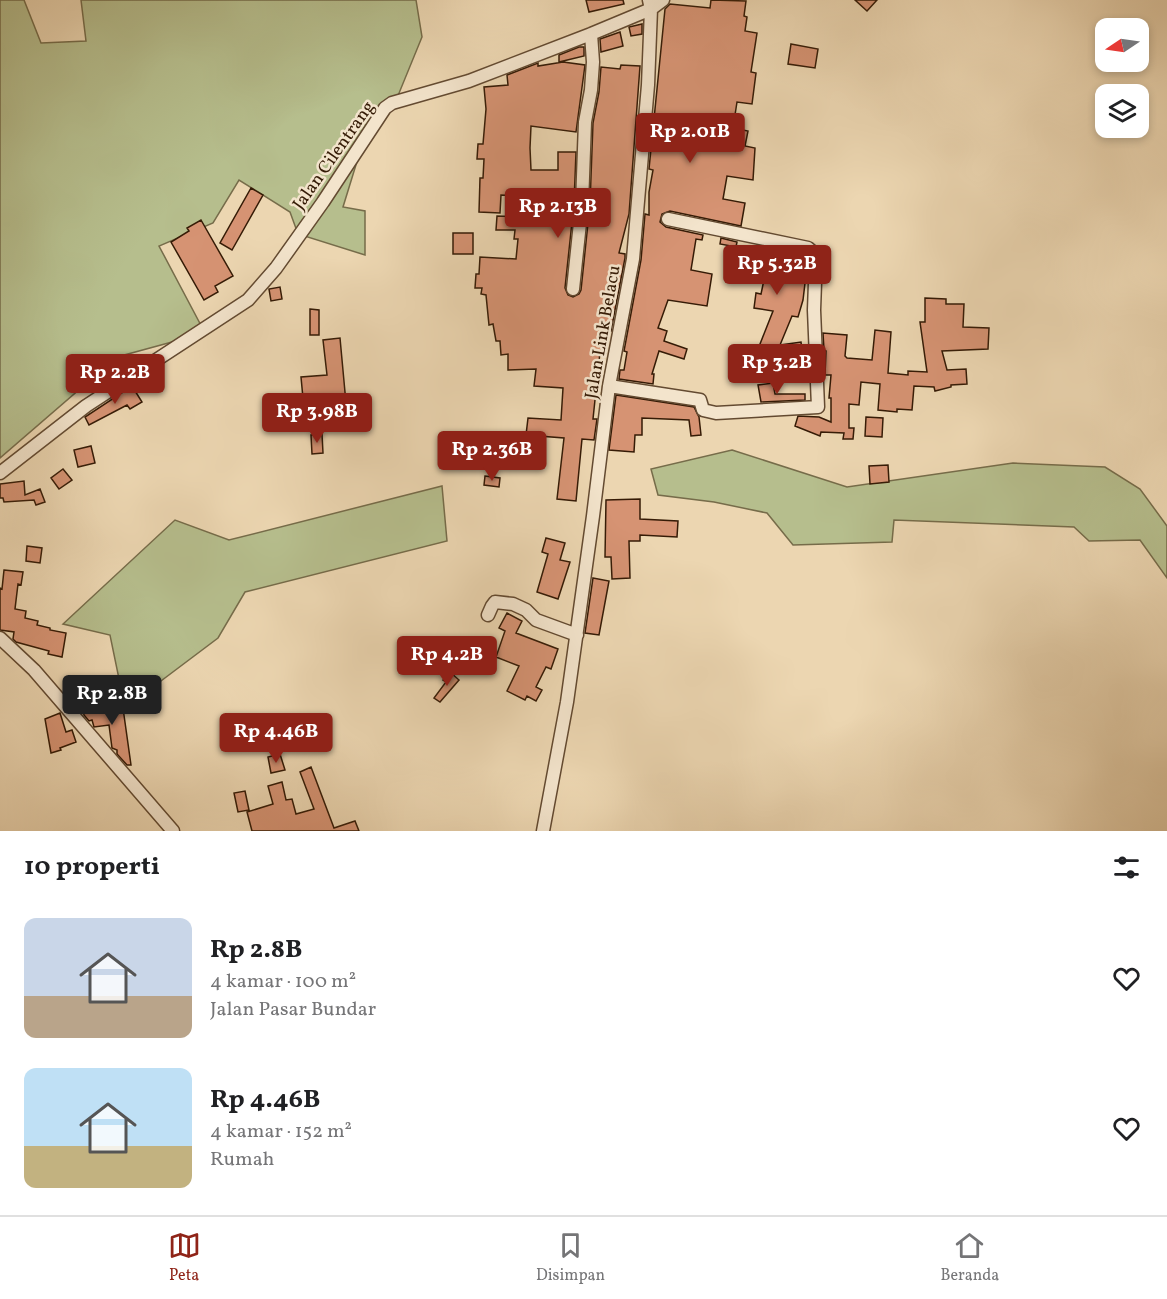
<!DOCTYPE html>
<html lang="id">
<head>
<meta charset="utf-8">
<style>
	:root { --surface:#fff; --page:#f6f6f6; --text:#202124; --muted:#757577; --line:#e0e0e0; --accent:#8f2418 }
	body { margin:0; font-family:Vollkorn,serif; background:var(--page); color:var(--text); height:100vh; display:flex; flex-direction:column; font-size:22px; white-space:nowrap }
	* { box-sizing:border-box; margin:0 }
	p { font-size:20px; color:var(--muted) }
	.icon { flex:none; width:33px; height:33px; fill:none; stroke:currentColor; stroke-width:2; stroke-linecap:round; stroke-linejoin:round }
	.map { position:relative; height:831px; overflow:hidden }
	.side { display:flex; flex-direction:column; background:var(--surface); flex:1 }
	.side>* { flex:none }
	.needle { width:39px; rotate:257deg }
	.buttons { position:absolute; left:1095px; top:18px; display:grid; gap:12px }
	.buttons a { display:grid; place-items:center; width:54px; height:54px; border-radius:12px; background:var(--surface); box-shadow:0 3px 9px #0003; font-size:30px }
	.price { position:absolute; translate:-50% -51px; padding:0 14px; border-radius:6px; background:var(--accent); color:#fff; font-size:20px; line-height:39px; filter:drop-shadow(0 2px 3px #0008) }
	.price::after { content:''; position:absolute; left:50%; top:36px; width:18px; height:14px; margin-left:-9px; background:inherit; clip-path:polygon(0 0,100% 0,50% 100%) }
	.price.active { background:#222; color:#fff }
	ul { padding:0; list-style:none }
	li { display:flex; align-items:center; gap:18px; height:150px; padding:0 24px }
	li span { display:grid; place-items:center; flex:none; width:168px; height:120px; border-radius:12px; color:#555 }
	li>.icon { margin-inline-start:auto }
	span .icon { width:72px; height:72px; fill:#fffc; stroke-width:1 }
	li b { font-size:26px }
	h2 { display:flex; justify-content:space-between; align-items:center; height:72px; padding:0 24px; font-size:26px }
	.tabs { display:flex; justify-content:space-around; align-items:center; height:84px; border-top:2px solid var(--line); background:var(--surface); font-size:16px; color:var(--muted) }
	.tabs a { display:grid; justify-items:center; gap:3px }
	.tabs .active { color:var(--accent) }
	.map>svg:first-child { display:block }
	.green { fill:#b6be8d; stroke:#766c4a; stroke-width:1.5 }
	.building { fill:#d69373; stroke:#351b06; stroke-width:1.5 }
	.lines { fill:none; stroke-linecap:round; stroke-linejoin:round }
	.street-casing { stroke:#634a31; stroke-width:15 }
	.street { stroke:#f3e4cc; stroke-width:12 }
	.labels { text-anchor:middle; stroke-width:5; stroke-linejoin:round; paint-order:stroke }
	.street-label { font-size:18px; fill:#351b06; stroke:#f3e4cc }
</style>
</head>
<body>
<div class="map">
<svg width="1167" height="831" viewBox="0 0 1167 831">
	<rect width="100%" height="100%" fill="#ecd6b1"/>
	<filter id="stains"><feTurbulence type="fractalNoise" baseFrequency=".00333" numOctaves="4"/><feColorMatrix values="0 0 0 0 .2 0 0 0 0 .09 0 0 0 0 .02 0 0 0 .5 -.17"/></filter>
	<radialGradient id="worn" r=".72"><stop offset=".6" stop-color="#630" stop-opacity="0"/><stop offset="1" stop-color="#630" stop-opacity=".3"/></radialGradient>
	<path class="green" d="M0 0H24L41 43 86 41 81 0H416L422 37 395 103 359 155 343 207 365 211V255L298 234 290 212 239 180 213 223 159 246 205 333 117 357 0 458Z
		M732 450 847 487 1013 463 1105 467 1140 489 1167 526V578L1140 540 1089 541 1074 527 894 520 892 542 793 545 767 513 714 502 658 495 651 469Z
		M442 486 447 541 245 592 218 638 125 708 110 635 63 624 175 520 229 540Z"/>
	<path class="building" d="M586 0H623L624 4 589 12Z
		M711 0 746 1 744 16 747 17 745 31 757 33 751 72 756 73 752 104 737 102 733 128 748 131 745 146 755 148 753 180 727 176 723 199 745 203 741 226 670 211 662 214 660 222 666 227 703 235 702 240 696 239 691 270 712 274 707 306 668 300 658 328 667 331 664 341 687 349 684 359 659 351 652 374H654L653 384 619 379 620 370H624L627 352 624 351 641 260 645 214 649 215V192L653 170 649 169 665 9 670 4 710 8Z
		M855 0H877L867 11Z
		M642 24V34L631 36 629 27Z
		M620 32 623 46 601 52 600 39Z
		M791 44 818 49 815 68 788 64Z
		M579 47H584V56L559 62V55Z
		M563 62 585 65 576 132 531 126 530 148 531 170H558V152H576L574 203 565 288 568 295 573 297 579 294 581 290 590 204 593 123 599 92 601 67 620 69 621 65 640 66 629 214 619 253 625 254V258L611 331 608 330 606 353 600 352 593 419H597L594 440 582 439 576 501 557 499 564 438 526 435 528 418 561 420 563 388 534 386 536 369 508 370V354L501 355 500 341H496L493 324 489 325 486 295 481 294 482 288H475L476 274H479L480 257 516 259 518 239H514L515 230H496L497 216 524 217V196L501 195 500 213 479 212 480 178H483L484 159H477L478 144H483L486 109 484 87 508 85 507 75 538 63V66Z
		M251 188 263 195 232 250 220 243Z
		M201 220 233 276 215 286 218 292 204 300 171 242 189 231 187 228Z
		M453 233H473V254H453Z
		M721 238 737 242 736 247 720 244Z
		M769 251 787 254 786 262 807 266 803 300 798 317 792 316 780 345 801 342 802 350 779 353 777 358 769 355 761 356 760 347 766 346 760 344 773 311 754 308 756 293 761 294 765 275 737 270 740 252 768 257Z
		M280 287 282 299 271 301 269 289Z
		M925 298 946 299V304H964L963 327 989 328 988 349 942 351 947 370 966 369 967 384 951 385V387L935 391 934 387 914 386 912 410 897 409V412L878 410 880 384 861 382 859 405 849 404V428H854L853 439H843L844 433 821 432 820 436 795 426 798 416 819 417 831 422V398H829L831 375H825L826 351 824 350 823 333 847 335 845 356 847 358 872 360 875 330 891 332 888 373 908 375V371L927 372 920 322H925Z
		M310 309 319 310V335H310Z
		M340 338 346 403 304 409 301 377 327 375 323 340Z
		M773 383 775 394H805V400L761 402 758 385Z
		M132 386 142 402 130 409 127 405 89 425 85 417Z
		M616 395 694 407 699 417 701 435 691 436 689 420 642 418V435H635L634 452 609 450Z
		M866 417 883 418 882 437 865 436Z
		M322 434 323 453 312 454 311 435Z
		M91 446 95 463 78 467 74 450Z
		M888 465 889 482 870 484 869 466Z
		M63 469 72 480 59 489 51 478Z
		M485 476 500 478 499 487 484 485Z
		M24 481 25 495 40 489 45 502 36 505 34 500 4 502 3 498H0V484Z
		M640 499V519L678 521 677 537 640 535V541H629L630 578 612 579 611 557H605L606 500Z
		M546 538 565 543 560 560 570 562 558 599 537 592 548 554 542 552Z
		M27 546 42 548 40 563 26 561Z
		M4 570 23 572 21 585 18 584 15 609 26 611 25 618 38 621 37 625 50 628V630L66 633 62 657 48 654 49 651 16 642 13 639 14 632 0 630V588L2 589Z
		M593 578 609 581 599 635 585 633Z
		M507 613 522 621 516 633 558 649 551 669 546 667 536 687 542 690 536 701 527 696 525 700 507 691 519 666 496 657 505 631 499 628Z
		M450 672 459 680 440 702 434 698 446 682 443 680Z
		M122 701 131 765H127L117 754V750L112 748 109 725 94 727 92 720 89 721 84 715 83 708Z
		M60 713 66 732 72 730 76 742 60 748 61 750 51 753 45 719Z
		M280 754 285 770 271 773 268 757Z
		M311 767 334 828 355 821 359 831H252L247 812 273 804 268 786 282 782 286 800 292 799 296 814 314 809 300 772Z
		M245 791 249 810 238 812 234 793Z"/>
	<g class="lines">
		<g class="street-casing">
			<path id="street" d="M573 289 582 204 585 122 591 90 593 62 591 34
				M609 386 700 400 703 410 716 413 818 407 814 310 816 255 808 248 668 219
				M0 473 86 406 248 300 276 268 323 202 385 108 392 103 469 81 591 34 651 9 663 0
				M488 615 492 606 495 602 513 604 526 610 536 620 577 635
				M0 638 34 670 173 831
				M543 831 567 702 593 516 609 386 633 259 648 85 651 9 649 0"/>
		</g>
		<use href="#street" class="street"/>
	</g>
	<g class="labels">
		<g class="street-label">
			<text transform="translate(333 155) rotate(-55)" y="6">Jalan Cilentrang</text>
			<text transform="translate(602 332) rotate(-80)" y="6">Jalan Link Belacu</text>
		</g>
	</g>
	<rect width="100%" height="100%" filter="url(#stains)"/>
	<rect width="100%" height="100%" fill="url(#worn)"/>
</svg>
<div class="buttons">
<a><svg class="needle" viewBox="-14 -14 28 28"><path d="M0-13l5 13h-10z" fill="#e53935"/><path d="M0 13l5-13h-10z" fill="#757577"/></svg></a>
<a><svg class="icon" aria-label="layers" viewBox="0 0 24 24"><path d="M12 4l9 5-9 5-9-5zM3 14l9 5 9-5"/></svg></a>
</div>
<b class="price" style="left:690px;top:164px">Rp 2.01B</b>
<b class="price" style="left:558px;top:239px">Rp 2.13B</b>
<b class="price" style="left:777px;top:296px">Rp 5.32B</b>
<b class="price" style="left:777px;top:395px">Rp 3.2B</b>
<b class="price" style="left:115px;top:405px">Rp 2.2B</b>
<b class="price" style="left:317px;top:444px">Rp 3.98B</b>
<b class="price" style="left:492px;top:482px">Rp 2.36B</b>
<b class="price" style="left:447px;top:687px">Rp 4.2B</b>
<b class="price active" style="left:112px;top:726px">Rp 2.8B</b>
<b class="price" style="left:276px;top:764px">Rp 4.46B</b>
</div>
<section class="side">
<h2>10 properti<svg class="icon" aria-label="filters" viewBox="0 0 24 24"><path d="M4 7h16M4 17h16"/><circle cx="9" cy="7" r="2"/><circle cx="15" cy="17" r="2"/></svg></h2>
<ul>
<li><span style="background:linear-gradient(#c9d6e8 65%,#b9a48a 0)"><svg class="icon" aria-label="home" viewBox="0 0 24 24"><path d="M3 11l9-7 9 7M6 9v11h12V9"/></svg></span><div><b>Rp 2.8B</b><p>4 kamar · 100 m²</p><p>Jalan Pasar Bundar</p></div><svg class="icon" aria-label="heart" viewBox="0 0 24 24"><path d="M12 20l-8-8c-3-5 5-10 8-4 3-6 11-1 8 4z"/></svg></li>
<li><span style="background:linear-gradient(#bfe0f5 65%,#c2b280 0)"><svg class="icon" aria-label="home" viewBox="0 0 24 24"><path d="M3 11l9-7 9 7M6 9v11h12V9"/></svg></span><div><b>Rp 4.46B</b><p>4 kamar · 152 m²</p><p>Rumah</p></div><svg class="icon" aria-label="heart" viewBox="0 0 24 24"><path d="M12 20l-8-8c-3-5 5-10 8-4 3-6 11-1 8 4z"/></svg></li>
</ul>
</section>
<nav class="tabs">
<a class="active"><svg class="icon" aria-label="map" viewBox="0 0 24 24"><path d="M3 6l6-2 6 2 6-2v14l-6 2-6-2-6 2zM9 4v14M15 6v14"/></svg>Peta</a>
<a><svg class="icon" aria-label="saved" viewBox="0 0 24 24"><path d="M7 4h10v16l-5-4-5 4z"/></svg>Disimpan</a>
<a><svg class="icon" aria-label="home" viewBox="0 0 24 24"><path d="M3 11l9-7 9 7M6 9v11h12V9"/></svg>Beranda</a>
</nav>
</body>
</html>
